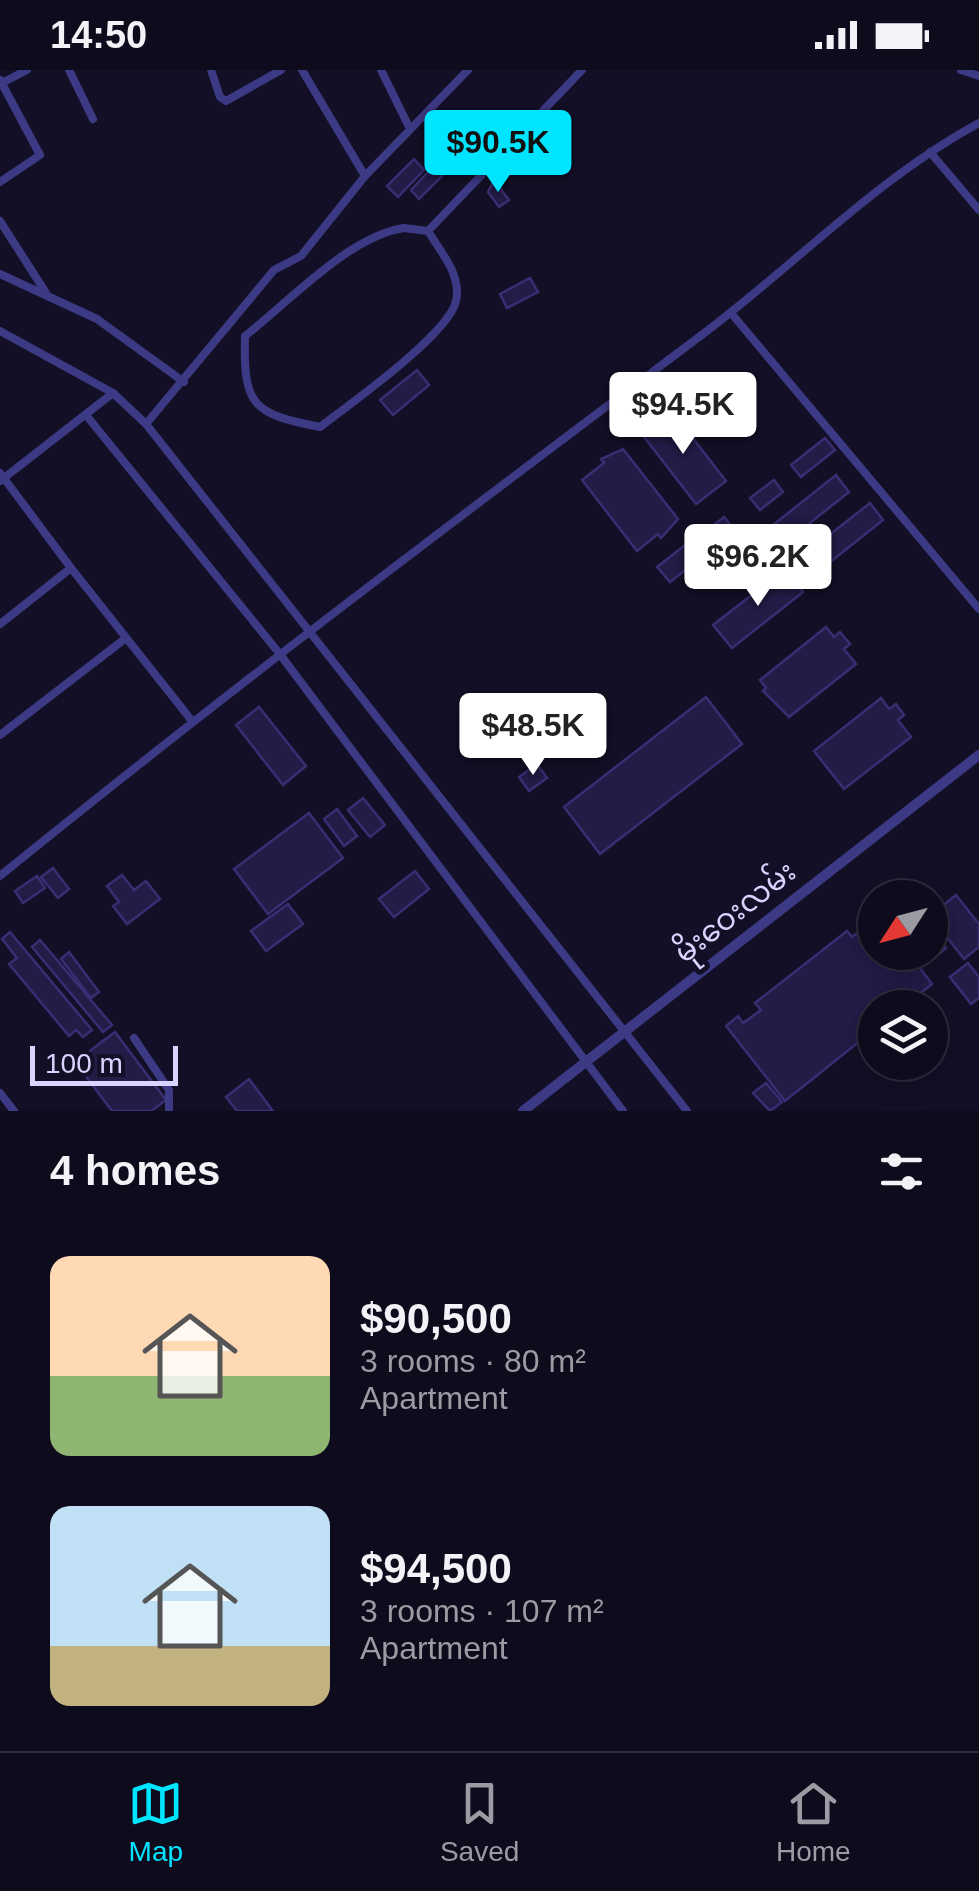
<!DOCTYPE html>
<html lang="en">
<head>
<meta charset="utf-8">
<style>
	:root { --surface:#0e0b1c; --page:#171425; --text:#f1f3f6; --muted:#9b9ba3; --line:#2e2b3b; --accent:#00e5ff }
	body { margin:0; font-family:Arial,"Noto Sans Myanmar",sans-serif; background:var(--page); color:var(--text); height:100vh; display:flex; flex-direction:column; font-size:38px; white-space:nowrap }
	* { box-sizing:border-box; margin:0 }
	p { font-size:32px; color:var(--muted) }
	.icon { flex:none; width:55px; height:55px; fill:none; stroke:currentColor; stroke-width:2; stroke-linecap:round; stroke-linejoin:round }
	.map { position:relative; height:1041px; overflow:hidden }
	.drawer { display:flex; flex-direction:column; background:var(--surface); flex:1 }
	.drawer>* { flex:none }
	.needle { width:65px; rotate:234deg }
	.buttons { position:absolute; left:858px; top:810px; display:grid; gap:20px }
	.buttons a { display:grid; place-items:center; width:90px; height:90px; border-radius:50%; background:var(--surface); box-shadow:0 5px 25px #0003,0 0 0 2px var(--line); font-size:50px }
	.scale { position:absolute; left:30px; bottom:25px; width:148px; box-sizing:border-box; padding-left:10px; border:5px solid #d9d4ff; border-top:0; font-size:28px; line-height:35px; white-space:nowrap; color:#d9d4ff; -webkit-text-stroke:8px #130f26; paint-order:stroke }
	.price { position:absolute; translate:-50% -85px; padding:0 22px; border-radius:10px; background:#fff; color:#222; font-size:32px; line-height:65px; filter:drop-shadow(0 2px 5px #0008) }
	.price::after { content:''; position:absolute; left:50%; top:60px; width:30px; height:22px; margin-left:-15px; background:inherit; clip-path:polygon(0 0,100% 0,50% 100%) }
	.price.active { background:var(--accent); color:#111 }
	ul { padding:0; list-style:none }
	li { display:flex; align-items:center; gap:30px; height:250px; padding:0 50px }
	li span { display:grid; place-items:center; flex:none; width:280px; height:200px; border-radius:20px; color:#555 }
	li>.icon { margin-inline-start:auto }
	span .icon { width:120px; height:120px; fill:#fffc; stroke-width:1 }
	li b { font-size:42px }
	h2 { display:flex; justify-content:space-between; align-items:center; height:120px; padding:0 50px; font-size:42px }
	.status { display:flex; justify-content:space-between; align-items:center; height:70px; padding:0 50px; background:var(--surface); direction:ltr }
	.status svg { height:28px; fill:currentColor }
	.dock { display:flex; justify-content:space-around; align-items:center; height:140px; border-top:2px solid var(--line); background:var(--surface); font-size:28px; color:var(--muted) }
	.dock a { display:grid; justify-items:center; gap:5px }
	.dock .active { color:var(--accent) }
	.map>svg:first-child { display:block }
	.building { fill:#241b47; stroke:#3b2d73; stroke-width:2.5 }
	.lines { fill:none; stroke-linecap:round; stroke-linejoin:round }
	.minor { stroke:#3d3a85; stroke-width:8 }
	.tertiary { stroke:#3d3a85; stroke-width:10 }
	.labels { text-anchor:middle; stroke-width:10; stroke-linejoin:round; paint-order:stroke }
	.street-label { font-size:30px; fill:#d9d4ff; stroke:#130f26 }
</style>
</head>
<body>
<div class="status"><b>14:50</b><svg viewBox="0 0 49 12"><path d="M0 12V9h3v3zM5 12V6h3v6zM10 12V3h3v9zM15 12V0h3v12zM26 1h20v11H26zM47 4h2v5h-2z"/></svg></div>
<div class="map">
<svg width="979" height="1041" viewBox="0 0 979 1041">
	<rect width="100%" height="100%" fill="#130f26"/>
	<path class="building" d="M414 89 424 100 398 127 387 116Z
		M434 96 443 105 419 129 411 120Z
		M494 110 509 130 499 137 488 122Z
		M530 208 538 222 507 238 500 224Z
		M417 300 429 315 393 345 380 330Z
		M671 340 726 411 696 434 641 363Z
		M825 368 835 380 801 407 791 395Z
		M623 379 678 449 661 468 658 464 637 481 582 410 604 393 601 389Z
		M836 405 849 422 786 472 773 455Z
		M774 410 783 422 760 440 750 428Z
		M870 433 883 450 819 501 805 484Z
		M724 447 732 457 713 472 705 462Z
		M698 465 710 481 670 512 657 497Z
		M785 499 803 522 732 578 713 555Z
		M826 557 834 567 840 562 850 574 844 579 856 594 789 647 763 621 766 618 760 610Z
		M706 627 742 674 600 784 564 737Z
		M881 628 889 639 896 634 904 645 898 650 911 667 844 719 814 681Z
		M259 637 306 696 283 715 236 655Z
		M537 694 547 708 529 721 519 707Z
		M363 728 385 755 370 767 348 740Z
		M337 739 357 766 344 776 324 749Z
		M309 743 343 788 268 844 234 799Z
		M53 798 69 819 58 828 41 807Z
		M415 801 429 819 394 847 379 829Z
		M122 805 134 820 146 811 160 829 127 854 113 836 119 832 107 816Z
		M37 806 45 818 23 833 15 821Z
		M956 825 979 854V877L964 889 930 846Z
		M288 834 303 854 266 881 251 861Z
		M873 839 875 882H908L932 914 902 938H875V959L785 1031 726 956 738 946 743 953 761 940 755 933 847 861 852 867 865 857 859 851Z
		M930 857 946 878 934 888 929 882Z
		M10 862 92 960 83 967 76 960 69 966 9 894 17 888 2 869Z
		M40 870 112 955 103 962 32 877Z
		M69 882 99 922 91 928 61 889Z
		M968 893 979 907V928L971 934 950 907Z
		M115 962 166 1030 151 1041H112L75 992Z
		M249 1009 273 1041H237L226 1027Z
		M766 1013 782 1032 770 1041 753 1023Z"/>
	<g class="lines">
		<path class="minor" d="M69 0 93 49
			M211 0 220 27 226 31 281 0
			M381 0 410 59
			M961 0 979 6
			M0 10 40 85 0 112
			M0 14 27 0
			M930 82 979 140
			M365 106 468 0
			M0 151 46 223
			M404 158 428 161C440 181 462 205 456 231 449 264 350 334 320 357 253 344 243 336 245 266 289 232 349 166 404 158Z
			M428 161 582 0
			M0 204 97 249 184 312
			M731 243 979 539
			M0 261 113 323 146 354 687 1041
			M86 345 279 583 623 1041
			M146 354 274 200 301 186 365 106 302 0
			M0 403 71 498
			M0 411 113 323
			M0 554 71 498 192 651
			M0 665 126 568
			M0 806C230 619 466 442 703 264 796 194 876 109 979 53
			M134 968 169 1020V1041
			M0 1023 14 1041"/>
		<path class="tertiary" d="M523 1041 979 685"/>
	</g>
	<g class="labels">
		<g class="street-label">
			<text transform="translate(735 842) rotate(-38)" y="10">မိုးဝေးလမ်း</text>
		</g>
	</g>
</svg>
<div class="buttons">
<a><svg class="needle" viewBox="-14 -14 28 28"><path d="M0-13l5 13h-10z" fill="#e53935"/><path d="M0 13l5-13h-10z" fill="#9b9ba3"/></svg></a>
<a><svg class="icon" aria-label="layers" viewBox="0 0 24 24"><path d="M12 4l9 5-9 5-9-5zM3 14l9 5 9-5"/></svg></a>
</div>
<div class="scale">100 m</div>
<b class="price active" style="left:498px;top:125px">$90.5K</b>
<b class="price" style="left:683px;top:387px">$94.5K</b>
<b class="price" style="left:758px;top:539px">$96.2K</b>
<b class="price" style="left:533px;top:708px">$48.5K</b>
</div>
<section class="drawer">
<h2>4 homes<svg class="icon" aria-label="filters" viewBox="0 0 24 24"><path d="M4 7h16M4 17h16"/><circle cx="9" cy="7" r="2"/><circle cx="15" cy="17" r="2"/></svg></h2>
<ul>
<li><span style="background:linear-gradient(#ffd9b3 60%,#8fb573 0)"><svg class="icon" aria-label="home" viewBox="0 0 24 24"><path d="M3 11l9-7 9 7M6 9v11h12V9"/></svg></span><div><b>$90,500</b><p>3 rooms · 80 m²</p><p>Apartment</p></div></li>
<li><span style="background:linear-gradient(#bfe0f5 70%,#c2b280 0)"><svg class="icon" aria-label="home" viewBox="0 0 24 24"><path d="M3 11l9-7 9 7M6 9v11h12V9"/></svg></span><div><b>$94,500</b><p>3 rooms · 107 m²</p><p>Apartment</p></div></li>
</ul>
</section>
<nav class="dock">
<a class="active"><svg class="icon" aria-label="map" viewBox="0 0 24 24"><path d="M3 6l6-2 6 2 6-2v14l-6 2-6-2-6 2zM9 4v14M15 6v14"/></svg>Map</a>
<a><svg class="icon" aria-label="saved" viewBox="0 0 24 24"><path d="M7 4h10v16l-5-4-5 4z"/></svg>Saved</a>
<a><svg class="icon" aria-label="home" viewBox="0 0 24 24"><path d="M3 11l9-7 9 7M6 9v11h12V9"/></svg>Home</a>
</nav>
</body>
</html>
